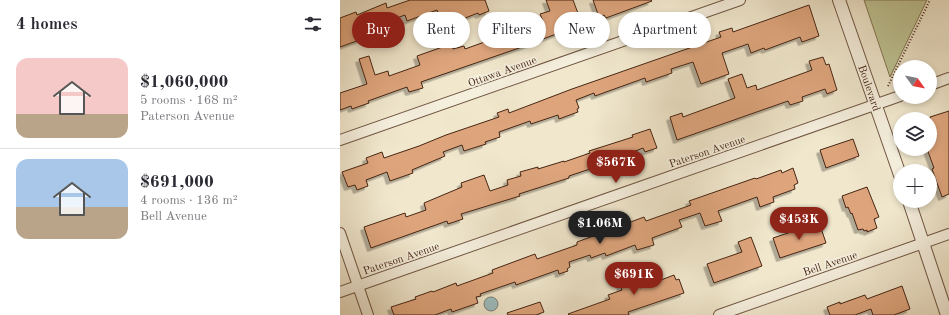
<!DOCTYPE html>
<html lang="en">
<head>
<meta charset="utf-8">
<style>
	:root { --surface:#fff; --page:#f7f7f7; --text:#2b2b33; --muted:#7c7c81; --line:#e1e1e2; --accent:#8f2418 }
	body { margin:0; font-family:"Old Standard TT",serif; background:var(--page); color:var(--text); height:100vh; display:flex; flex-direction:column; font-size:15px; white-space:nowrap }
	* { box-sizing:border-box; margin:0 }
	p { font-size:13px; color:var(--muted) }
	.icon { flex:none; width:22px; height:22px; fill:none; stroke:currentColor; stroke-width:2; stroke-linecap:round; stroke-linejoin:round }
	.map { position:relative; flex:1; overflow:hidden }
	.panel { display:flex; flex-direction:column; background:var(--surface); width:340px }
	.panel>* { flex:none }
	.hud { position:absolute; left:12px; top:12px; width:380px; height:36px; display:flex; gap:8px }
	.needle { width:26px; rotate:123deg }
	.controls { position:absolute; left:553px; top:60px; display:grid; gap:8px }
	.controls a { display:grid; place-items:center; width:44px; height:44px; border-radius:50%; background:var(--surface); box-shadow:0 2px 6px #0003; font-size:20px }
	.price { position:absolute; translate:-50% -34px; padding:0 9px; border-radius:14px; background:var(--accent); color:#fff; font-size:13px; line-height:26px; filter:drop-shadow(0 1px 2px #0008) }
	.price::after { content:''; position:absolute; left:50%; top:24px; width:12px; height:9px; margin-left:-6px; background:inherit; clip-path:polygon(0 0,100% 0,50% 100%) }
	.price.on { background:#222; color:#fff }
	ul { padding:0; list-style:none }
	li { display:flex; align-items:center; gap:12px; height:100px; padding:0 16px }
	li+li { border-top:1px solid var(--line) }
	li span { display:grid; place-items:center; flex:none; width:112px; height:80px; border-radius:12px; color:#555 }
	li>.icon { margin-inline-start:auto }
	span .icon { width:48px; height:48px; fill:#fffc; stroke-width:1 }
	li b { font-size:17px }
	h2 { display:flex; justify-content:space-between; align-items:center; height:48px; padding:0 16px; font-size:17px }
	.pill { padding:0 14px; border-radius:18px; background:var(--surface); box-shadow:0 2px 6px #0003; font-size:14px; line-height:36px }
	.pill.on { background:var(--accent); color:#fff }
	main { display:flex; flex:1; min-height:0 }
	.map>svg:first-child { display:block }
	.green { fill:#bfc494; stroke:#827454 }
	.water { fill:#9ebec1; stroke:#7b817b }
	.building { fill:#dea57d; stroke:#462513; filter:url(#shadow) }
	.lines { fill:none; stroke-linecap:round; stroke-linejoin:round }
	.minor-casing { stroke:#705642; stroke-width:12 }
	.tertiary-casing { stroke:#705642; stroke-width:14 }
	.path { stroke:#462513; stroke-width:2; stroke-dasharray:1 2; stroke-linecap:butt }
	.minor { stroke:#f5efde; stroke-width:10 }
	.tertiary { stroke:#f5efde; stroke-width:12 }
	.labels { text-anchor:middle; stroke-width:3.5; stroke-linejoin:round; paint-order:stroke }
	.street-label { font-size:11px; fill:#462513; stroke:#f5efde }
</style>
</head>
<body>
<main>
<section class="panel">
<h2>4 homes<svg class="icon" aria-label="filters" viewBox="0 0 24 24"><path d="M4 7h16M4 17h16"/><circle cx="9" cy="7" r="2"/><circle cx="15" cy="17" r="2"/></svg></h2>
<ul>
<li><span style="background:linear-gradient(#f6c9c9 70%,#b9a48a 0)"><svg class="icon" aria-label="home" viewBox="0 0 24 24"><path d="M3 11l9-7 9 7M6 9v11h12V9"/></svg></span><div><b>$1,060,000</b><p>5 rooms · 168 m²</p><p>Paterson Avenue</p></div></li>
<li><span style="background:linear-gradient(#a9c7e8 60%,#b9a48a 0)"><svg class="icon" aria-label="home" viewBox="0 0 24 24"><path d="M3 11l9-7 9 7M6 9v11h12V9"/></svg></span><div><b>$691,000</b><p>4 rooms · 136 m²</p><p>Bell Avenue</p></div></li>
</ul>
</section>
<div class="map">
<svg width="609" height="315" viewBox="0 0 609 315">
	<defs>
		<filter id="shadow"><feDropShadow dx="-3.5" dy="3.5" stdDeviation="0" flood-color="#0004"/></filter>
	</defs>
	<rect width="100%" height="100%" fill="#f0e7cd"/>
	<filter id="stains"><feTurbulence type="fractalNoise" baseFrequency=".005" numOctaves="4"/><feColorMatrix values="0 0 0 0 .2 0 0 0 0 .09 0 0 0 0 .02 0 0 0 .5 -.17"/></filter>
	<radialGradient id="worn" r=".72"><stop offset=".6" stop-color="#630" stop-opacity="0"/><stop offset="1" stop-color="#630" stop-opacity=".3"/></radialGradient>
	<path class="green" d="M524 0H587L550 77Z"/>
	<path class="water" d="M144 304a7 7 0 1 1 14 0a7 7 0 1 1-14 0Z"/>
	<path class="building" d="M70 0H145L149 11 139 15 138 13 102 27 97 10 67 21 65 15 46 22 47 30 0 47V18L16 12 17 15 46 3 47 8Z
		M206 0H233L239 16 242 15 245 25 225 32 224 31 182 47 81 82 83 88 69 92 67 87 28 101 29 103 12 109 11 106 0 110V93L27 84 19 59 29 56 35 75 48 71 49 76 80 65 77 56 111 44 113 49 124 46 125 49 203 21 200 14 210 11Z
		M253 0H311L312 1 266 18 264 15 259 17Z
		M469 5 479 36 462 42 460 37 425 50 424 48 411 53 408 44 382 53 389 74 361 84 353 62 331 69 332 73 306 82 305 78 255 96 254 93 236 100 239 108 237 109 238 112 219 119 218 115 191 124 190 121 159 132 160 137 145 142 146 144 124 151 122 145 103 152 105 156 72 170 73 173 50 181 47 172 26 180 28 186 17 190 15 185 8 187 2 172 28 163 26 158 42 152 44 158 79 146 106 135 159 117 157 113 168 109 169 113 232 89 381 37 379 32 392 28 393 32Z
		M483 57 486 65 489 64 497 90 487 94 485 89 462 97 463 101 450 105 448 101 337 140 330 117 342 113 343 117 395 98 388 79 402 74 407 88 416 85 417 90 472 70 469 61Z
		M609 111V194L602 197 592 169 594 168 587 149H590V117Z
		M310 129 317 148 305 152 303 148 283 156 284 160 272 164 271 162 229 176V178L179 194 180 196 121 214 123 219 108 224 107 221 31 248 24 227 65 213 66 217 86 210 84 203 122 187 121 183 144 175 150 191 168 185 167 180 181 176 180 172 198 167V169L224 161V162L250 153 249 151 293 137 292 135Z
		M513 139 519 156 486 168 480 150Z
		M453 168 458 183 454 185 455 189 433 197 434 202 420 207 417 197 378 211 382 221 365 226 360 213 339 220 342 227 312 238 314 245 297 250 295 245 266 256 265 253 251 258 250 255 229 262 230 267 227 269 228 271 219 274 218 270 176 285 175 282 140 294 141 296 136 297 138 303 112 312 111 309 95 315H54L51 307 76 299 75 297 92 291 93 292 116 283 117 286 153 273 152 270 195 254 197 259 237 245V242L256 235V237L289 225 288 223 304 217 306 221 351 205 349 201 415 178 416 179 441 170 442 173Z
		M527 187 539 217 534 219 537 228 527 232V230L524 231 523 229 518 230 512 213 511 214 508 207 506 208 502 196Z
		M472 225V228L480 225 486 243 440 258 433 238Z
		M411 237 422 266 374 283 367 264 402 252 398 242Z
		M293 270 300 288 334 275 336 280 339 279 344 293 288 312 289 315H229L228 314 270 299 268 295 282 290 277 276Z
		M562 286 570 309 554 315H533L531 309 515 315H490L487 307 500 302V304L525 295 527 299Z
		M200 302 204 312 196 315H168L167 313Z"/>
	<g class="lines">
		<g class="minor-casing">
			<path id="minor" d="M590 85 609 78
				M0 140 400 0
				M0 233 28 315
				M0 292 560 96
				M379 315 609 234"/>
		</g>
		<g class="tertiary-casing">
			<g id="tertiary">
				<path id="s1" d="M499 0 560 175"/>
				<path d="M569 201 607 315"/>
			</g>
		</g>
		<path class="path" d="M548 86 590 0"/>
		<use href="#minor" class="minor"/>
		<use href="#tertiary" class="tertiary"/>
	</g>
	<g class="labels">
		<g class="street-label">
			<text transform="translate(162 71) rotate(-20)" y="4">Ottawa Avenue</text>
			<text dy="4" stroke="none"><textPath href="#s1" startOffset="93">Boulevard</textPath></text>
			<text transform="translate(367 151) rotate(-19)" y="4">Paterson Avenue</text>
			<text transform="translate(61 258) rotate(-19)" y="4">Paterson Avenue</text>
			<text transform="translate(490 263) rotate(-19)" y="4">Bell Avenue</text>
		</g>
	</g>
	<rect width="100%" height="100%" filter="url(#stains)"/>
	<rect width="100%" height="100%" fill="url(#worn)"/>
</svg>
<div class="controls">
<a><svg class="needle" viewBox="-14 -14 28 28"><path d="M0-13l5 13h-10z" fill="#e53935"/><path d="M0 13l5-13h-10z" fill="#7c7c81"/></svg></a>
<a><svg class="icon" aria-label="layers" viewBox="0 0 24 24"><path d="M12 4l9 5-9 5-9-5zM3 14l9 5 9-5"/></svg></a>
<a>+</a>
</div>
<b class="price" style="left:276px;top:184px">$567K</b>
<b class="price" style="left:459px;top:241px">$453K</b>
<b class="price on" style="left:260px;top:245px">$1.06M</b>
<b class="price" style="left:294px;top:296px">$691K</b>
<div class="hud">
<a class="pill on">Buy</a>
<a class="pill">Rent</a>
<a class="pill">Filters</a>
<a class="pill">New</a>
<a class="pill">Apartment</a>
</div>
</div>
</main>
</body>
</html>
